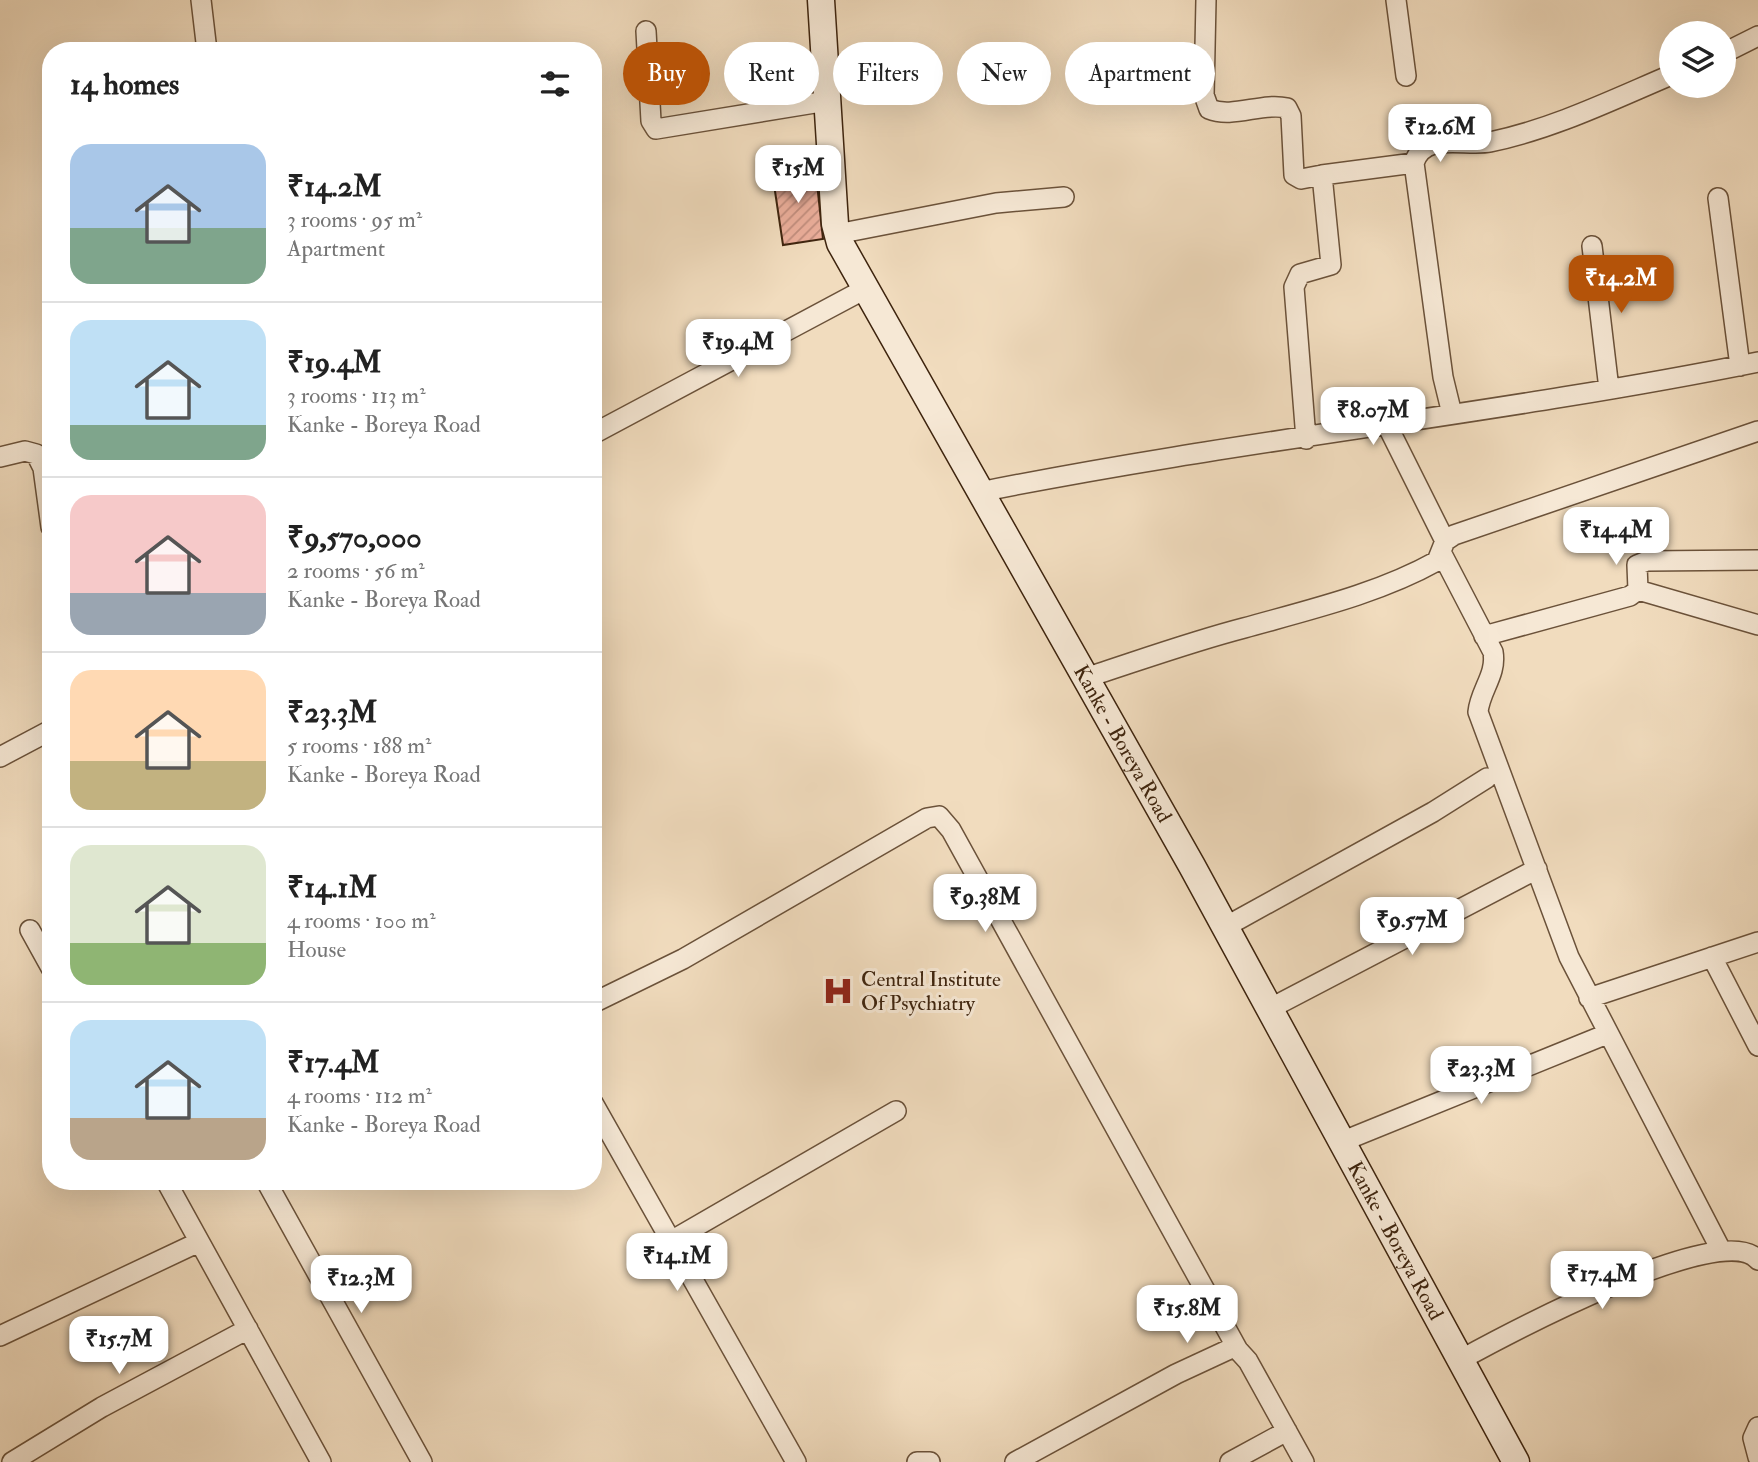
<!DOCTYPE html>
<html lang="en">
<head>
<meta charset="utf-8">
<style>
	:root { --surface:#fff; --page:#f2f2f2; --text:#222; --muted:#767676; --line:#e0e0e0; --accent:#b45309 }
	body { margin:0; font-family:"IM FELL Double Pica",serif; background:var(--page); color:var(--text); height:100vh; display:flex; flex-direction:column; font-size:26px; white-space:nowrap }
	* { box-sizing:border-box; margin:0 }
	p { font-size:23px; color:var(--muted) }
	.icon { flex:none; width:38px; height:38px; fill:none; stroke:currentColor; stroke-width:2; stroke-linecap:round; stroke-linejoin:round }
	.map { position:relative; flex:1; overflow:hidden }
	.side { position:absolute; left:42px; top:42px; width:560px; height:1148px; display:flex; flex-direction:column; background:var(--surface); border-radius:28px; box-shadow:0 7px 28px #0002 }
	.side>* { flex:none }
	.banner { position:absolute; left:623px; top:42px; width:665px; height:63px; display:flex; gap:14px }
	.tools { position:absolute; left:1659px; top:21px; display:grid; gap:14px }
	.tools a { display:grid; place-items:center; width:77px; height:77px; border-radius:50%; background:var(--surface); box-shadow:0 7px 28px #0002; font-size:35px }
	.price { position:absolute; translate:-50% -60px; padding:0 16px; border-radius:14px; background:#fff; color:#222; font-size:23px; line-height:46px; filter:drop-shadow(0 2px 4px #0008) }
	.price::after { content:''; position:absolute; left:50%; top:42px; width:21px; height:16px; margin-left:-10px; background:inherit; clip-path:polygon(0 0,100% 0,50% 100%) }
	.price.current { background:var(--accent); color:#fff }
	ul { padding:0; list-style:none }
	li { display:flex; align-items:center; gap:21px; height:175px; padding:0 28px }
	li+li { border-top:2px solid var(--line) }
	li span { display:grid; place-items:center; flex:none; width:196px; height:140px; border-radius:21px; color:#555 }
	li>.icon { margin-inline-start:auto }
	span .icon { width:84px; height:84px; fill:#fffc; stroke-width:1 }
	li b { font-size:30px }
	h2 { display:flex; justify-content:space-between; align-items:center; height:84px; padding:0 28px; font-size:30px }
	.chip { padding:0 24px; border-radius:32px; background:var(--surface); box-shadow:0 7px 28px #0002; font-size:24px; line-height:63px }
	.chip.current { background:var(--accent); color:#fff }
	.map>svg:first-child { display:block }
	.building { fill:url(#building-hatch); stroke:#3e240e; stroke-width:2 }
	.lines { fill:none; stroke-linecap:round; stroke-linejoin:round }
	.street-casing { stroke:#6b523a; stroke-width:22 }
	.secondary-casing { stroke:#3e240e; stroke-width:29 }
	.street { stroke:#f6e8d5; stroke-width:19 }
	.secondary { stroke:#f6e8d5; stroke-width:26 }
	.labels { text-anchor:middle; stroke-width:6; stroke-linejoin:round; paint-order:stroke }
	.street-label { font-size:21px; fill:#3e240e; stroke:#f6e8d5 }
	.poi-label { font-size:21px; fill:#3e240e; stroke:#f6e8d5; text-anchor:start }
</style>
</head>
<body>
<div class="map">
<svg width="1758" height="1462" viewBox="0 0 1758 1462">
	<defs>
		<pattern id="building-hatch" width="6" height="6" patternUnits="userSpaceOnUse" patternTransform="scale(1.75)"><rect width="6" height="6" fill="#ebae9b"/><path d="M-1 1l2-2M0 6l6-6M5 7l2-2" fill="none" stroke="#c08d7d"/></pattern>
	</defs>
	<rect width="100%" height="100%" fill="#f1dcbe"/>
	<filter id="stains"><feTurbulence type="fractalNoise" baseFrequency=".00286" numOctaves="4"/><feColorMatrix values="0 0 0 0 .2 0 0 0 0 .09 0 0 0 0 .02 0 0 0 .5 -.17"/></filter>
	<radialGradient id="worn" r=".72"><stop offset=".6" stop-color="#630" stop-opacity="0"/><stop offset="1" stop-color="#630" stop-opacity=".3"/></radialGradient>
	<path class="building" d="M815 165 823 239 783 245 772 171Z"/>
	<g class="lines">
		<g class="street-casing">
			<path id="street" d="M201 0 207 51
				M1206 0 1204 95 1209 109C1233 119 1262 102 1287 108L1291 116 1294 175 1301 179 1322 175
				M1396 0 1406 76
				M646 31 651 121 656 129 827 101
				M1724 53 1758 36
				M1718 198 1740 366
				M837 234 996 203 1064 197
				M1592 246 1609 389
				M1452 414 1443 377 1414 163C1424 131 1465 147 1490 142 1553 129 1612 100 1671 75
				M1387 425 1445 541
				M593 434 865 289
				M1306 439 1294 287 1300 274 1331 265 1322 175 1414 163
				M0 457 25 451 36 454 43 468 51 527
				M980 492C1238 440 1500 414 1758 362
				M1442 554 1493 652C1497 675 1480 690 1478 712L1569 957 1721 1250
				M1638 590 1758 625
				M1484 636 1630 596 1638 590 1637 565 1647 561 1758 560
				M1085 678C1138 661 1190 642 1244 628 1308 610 1378 594 1437 561L1445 541 1454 535 1758 431
				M0 757 51 730
				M1225 927 1433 812 1487 778
				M30 930 51 968
				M1712 957 1758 1046
				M1589 998 1758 942
				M593 1003 683 959 927 818 939 816 951 830 1238 1350
				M1269 1009 1537 869
				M593 1103 796 1462
				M1341 1142 1607 1034
				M166 1181 321 1462
				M266 1181 422 1462
				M671 1241 896 1111
				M0 1336 199 1242
				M1460 1360C1504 1336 1723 1218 1758 1260
				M1758 1427 1753 1438 1758 1457
				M12 1462 102 1407 248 1329
				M917 1462H930
				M1015 1462 1176 1374 1232 1348 1238 1350 1248 1361 1304 1462
				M1230 1462 1287 1431"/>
		</g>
		<g class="secondary-casing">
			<g id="secondary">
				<path id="s1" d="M821 0 835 224 840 243 1192 866 1516 1462"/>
			</g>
		</g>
		<use href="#street" class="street"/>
		<use href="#secondary" class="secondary"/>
	</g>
	<defs>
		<g id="hospital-bare" transform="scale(2.415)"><path d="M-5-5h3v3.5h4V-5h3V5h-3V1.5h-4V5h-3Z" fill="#8f2418" stroke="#f6e8d5" stroke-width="2.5" paint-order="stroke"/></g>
	</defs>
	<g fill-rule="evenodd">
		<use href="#hospital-bare" x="838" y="991"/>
	</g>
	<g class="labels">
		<g class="street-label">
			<text dy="7" stroke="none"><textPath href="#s1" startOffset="819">Kanke - Boreya Road</textPath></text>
			<text dy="7" stroke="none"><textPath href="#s1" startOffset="1386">Kanke - Boreya Road</textPath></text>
		</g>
		<g class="poi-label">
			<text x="861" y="986">Central Institute<tspan x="861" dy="24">Of Psychiatry</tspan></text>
		</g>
	</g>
	<rect width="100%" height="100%" filter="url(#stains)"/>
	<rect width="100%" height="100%" fill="url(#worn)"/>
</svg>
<div class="tools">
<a><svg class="icon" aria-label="layers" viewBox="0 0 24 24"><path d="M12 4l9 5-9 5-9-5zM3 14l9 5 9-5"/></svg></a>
</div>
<b class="price" style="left:1440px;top:164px">₹12.6M</b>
<b class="price" style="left:798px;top:205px">₹15M</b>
<b class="price current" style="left:1621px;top:315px">₹14.2M</b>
<b class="price" style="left:738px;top:379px">₹19.4M</b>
<b class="price" style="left:1373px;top:447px">₹8.07M</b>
<b class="price" style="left:1616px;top:567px">₹14.4M</b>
<b class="price" style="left:985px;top:934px">₹9.38M</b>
<b class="price" style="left:1412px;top:957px">₹9.57M</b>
<b class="price" style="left:1481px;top:1106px">₹23.3M</b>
<b class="price" style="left:677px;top:1293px">₹14.1M</b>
<b class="price" style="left:1602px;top:1311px">₹17.4M</b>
<b class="price" style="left:361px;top:1315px">₹12.3M</b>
<b class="price" style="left:1187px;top:1345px">₹15.8M</b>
<b class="price" style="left:119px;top:1376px">₹15.7M</b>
<div class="banner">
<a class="chip current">Buy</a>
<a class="chip">Rent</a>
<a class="chip">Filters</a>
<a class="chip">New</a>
<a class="chip">Apartment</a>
</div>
<section class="side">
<h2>14 homes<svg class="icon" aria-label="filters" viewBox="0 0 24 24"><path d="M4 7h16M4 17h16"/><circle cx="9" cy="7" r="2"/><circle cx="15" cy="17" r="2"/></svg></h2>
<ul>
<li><span style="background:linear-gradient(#a9c7e8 60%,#7fa58c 0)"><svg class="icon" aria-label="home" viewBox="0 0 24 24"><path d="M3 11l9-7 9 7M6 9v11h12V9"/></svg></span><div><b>₹14.2M</b><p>3 rooms · 95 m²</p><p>Apartment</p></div></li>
<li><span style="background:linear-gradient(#bfe0f5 75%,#7fa58c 0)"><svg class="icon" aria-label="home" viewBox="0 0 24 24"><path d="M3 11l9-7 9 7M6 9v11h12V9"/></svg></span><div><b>₹19.4M</b><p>3 rooms · 113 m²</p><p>Kanke - Boreya Road</p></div></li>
<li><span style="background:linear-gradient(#f6c9c9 70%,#9aa5b1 0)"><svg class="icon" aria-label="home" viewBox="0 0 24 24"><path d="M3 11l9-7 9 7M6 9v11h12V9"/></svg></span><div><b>₹9,570,000</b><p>2 rooms · 56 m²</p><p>Kanke - Boreya Road</p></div></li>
<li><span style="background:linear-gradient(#ffd9b3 65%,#c2b280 0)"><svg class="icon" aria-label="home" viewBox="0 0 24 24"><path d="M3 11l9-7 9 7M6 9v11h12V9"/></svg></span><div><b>₹23.3M</b><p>5 rooms · 188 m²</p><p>Kanke - Boreya Road</p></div></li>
<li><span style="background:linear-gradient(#dfe7d0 70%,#8fb573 0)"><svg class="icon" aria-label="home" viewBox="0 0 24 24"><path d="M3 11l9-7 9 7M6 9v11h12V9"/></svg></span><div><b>₹14.1M</b><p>4 rooms · 100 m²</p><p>House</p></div></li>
<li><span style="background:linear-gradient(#bfe0f5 70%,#b9a48a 0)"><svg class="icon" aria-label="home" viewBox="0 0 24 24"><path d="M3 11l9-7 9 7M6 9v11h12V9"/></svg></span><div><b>₹17.4M</b><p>4 rooms · 112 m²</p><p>Kanke - Boreya Road</p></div></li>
</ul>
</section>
</div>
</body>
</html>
